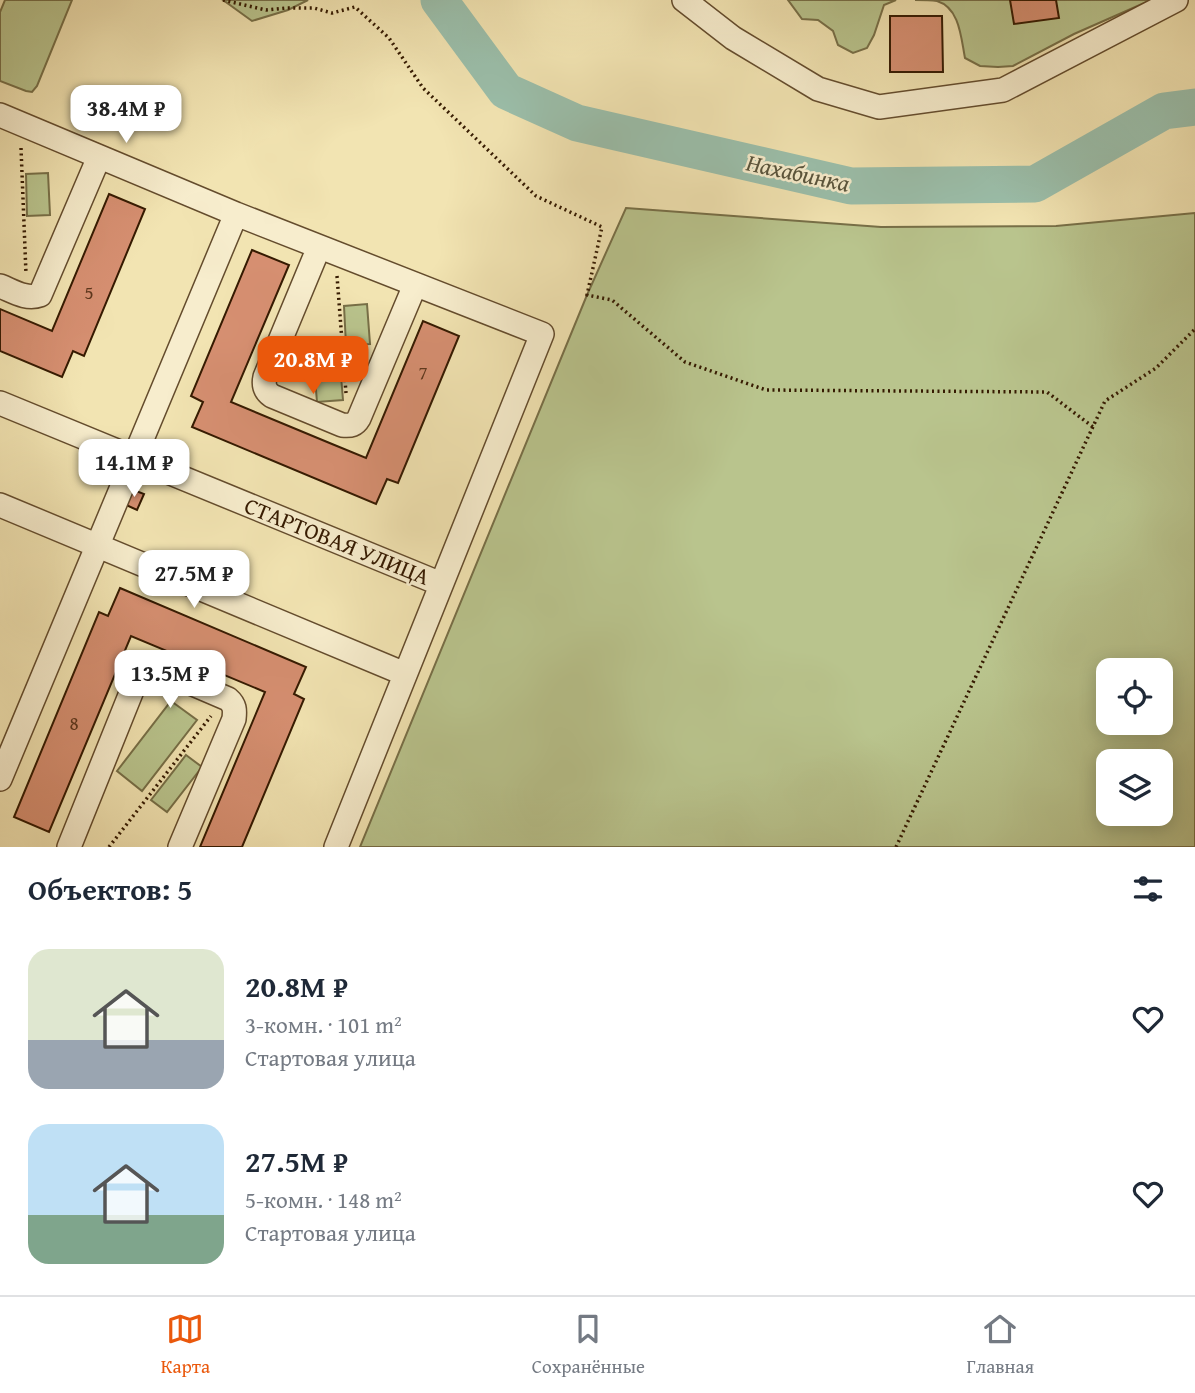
<!DOCTYPE html>
<html lang="ru">
<head>
<meta charset="utf-8">
<style>
	:root { --surface:#fff; --page:#f2f2f3; --text:#1f2937; --muted:#747a83; --line:#e0e1e3; --accent:#ea580c }
	body { margin:0; font-family:"Gentium Book Plus",serif; background:var(--page); color:var(--text); height:100vh; display:flex; flex-direction:column; font-size:26px; white-space:nowrap }
	* { box-sizing:border-box; margin:0 }
	p { font-size:23px; color:var(--muted) }
	.icon { flex:none; width:38px; height:38px; fill:none; stroke:currentColor; stroke-width:2; stroke-linecap:round; stroke-linejoin:round }
	.map { position:relative; height:847px; overflow:hidden }
	.sheet { display:flex; flex-direction:column; background:var(--surface); flex:1 }
	.sheet>* { flex:none }
	.controls { position:absolute; left:1096px; top:658px; display:grid; gap:14px }
	.controls a { display:grid; place-items:center; width:77px; height:77px; border-radius:14px; background:var(--surface); box-shadow:0 4px 18px #0003; font-size:35px }
	.price { position:absolute; translate:-50% -60px; padding:0 16px; border-radius:14px; background:#fff; color:#222; font-size:23px; line-height:46px; filter:drop-shadow(0 2px 4px #0008) }
	.price::after { content:''; position:absolute; left:50%; top:42px; width:21px; height:16px; margin-left:-10px; background:inherit; clip-path:polygon(0 0,100% 0,50% 100%) }
	.price.current { background:var(--accent); color:#fff }
	ul { padding:0; list-style:none }
	li { display:flex; align-items:center; gap:21px; height:175px; padding:0 28px }
	li span { display:grid; place-items:center; flex:none; width:196px; height:140px; border-radius:21px; color:#555 }
	li>.icon { margin-inline-start:auto }
	span .icon { width:84px; height:84px; fill:#fffc; stroke-width:1 }
	li b { font-size:30px }
	h2 { display:flex; justify-content:space-between; align-items:center; height:84px; padding:0 28px; font-size:30px }
	.tab-bar { display:flex; justify-content:space-around; align-items:center; height:98px; border-top:2px solid var(--line); background:var(--surface); font-size:19px; color:var(--muted) }
	.tab-bar a { display:grid; justify-items:center; gap:4px }
	.tab-bar .current { color:var(--accent) }
	.map>svg:first-child { display:block }
	.green { fill:#b9c48d; stroke:#776f47; stroke-width:2; fill-rule:evenodd }
	.lines { fill:none; stroke-linecap:round; stroke-linejoin:round }
	.river { stroke:#9bbfab; stroke-width:37 }
	.building { fill:#d68f71; stroke:#351a01; stroke-width:2 }
	.minor-casing { stroke:#644c2d; stroke-width:26 }
	.path { stroke:#351a01; stroke-width:3.5; stroke-dasharray:2 3.5; stroke-linecap:butt }
	.minor { stroke:#f7edcd; stroke-width:23 }
	.labels { text-anchor:middle; stroke-width:5; stroke-linejoin:round; paint-order:stroke }
	.number-label { font-size:19px; fill:#5d371d }
	.street-label { font-size:23px; fill:#351a01; stroke:#f7edcd }
	.water-label { font-size:24px; font-style:italic; fill:#59543c; stroke:#f7edcd }
</style>
</head>
<body>
<div class="map">
<svg width="1195" height="847" viewBox="0 0 1195 847">
	<rect width="100%" height="100%" fill="#f2e4b2"/>
	<filter id="stains"><feTurbulence type="fractalNoise" baseFrequency=".00286" numOctaves="4"/><feColorMatrix values="0 0 0 0 .2 0 0 0 0 .09 0 0 0 0 .02 0 0 0 .5 -.17"/></filter>
	<radialGradient id="worn" r=".72"><stop offset=".6" stop-color="#630" stop-opacity="0"/><stop offset="1" stop-color="#630" stop-opacity=".3"/></radialGradient>
	<path class="green" d="M5 0H72L37 86 32 92 26 91 0 81V12Z
		M223 0H308L288 10 252 21Z
		M788 0H896L884 5 874 35 867 48 853 53 838 45 833 31 818 20 802 19Z
		M915 0H1151L1074 34 1013 66 998 67 980 66 965 58C961 38 960 8 937 1 930 0 921 0 915 0Z
		M48 173 50 215 27 216 26 174Z
		M626 208 881 227 1056 226 1195 213V847H360L587 295ZM1108 670H1160V723H1108ZM1108 761H1160V814H1108Z
		M367 304 370 344 346 345 344 306Z
		M340 347 341 372 308 375 306 350Z
		M341 376 343 400 317 402 315 378Z
		M171 701 197 720 142 791 117 771Z
		M186 755 202 767 167 812 151 800Z"/>
	<g class="lines">
		<path class="river" d="M439 0 506 91 577 123 851 186 1035 184 1164 111 1195 107"/>
	</g>
	<path class="building" d="M1010 0H1056L1059 18 1014 24Z
		M890 16H942L943 72H890Z
		M109 194 145 209 84 356 73 351 62 377 0 351V309L52 331Z
		M252 250 289 265 231 402 332 444 366 458 423 321 459 336 398 483 387 479 376 504 192 427 203 402 191 396Z
		M131 489 144 494 137 510 124 504Z
		M120 588 306 667 294 694 304 699 242 847H200L265 692 131 636 49 832 14 817 99 612 108 616Z"/>
	<g class="lines">
		<g class="minor-casing">
			<path id="minor" d="M684 0 733 38 818 89 879 107 1003 90 1176 0
				M0 115 236 214 542 334 336 847
				M319 247 265 377C263 386 265 391 272 396L342 425C351 426 355 425 359 418L415 285
				M0 286C13 291 26 300 40 295L99 157
				M0 403 441 584
				M0 505 405 674
				M0 779 236 214
				M69 847 137 678C143 669 147 668 158 669L228 699C235 705 235 710 234 719L180 847"/>
		</g>
		<path class="path" d="M223 0 266 10 286 8H314L332 13 355 7 389 38 423 88 536 196 602 227 587 295 612 300 685 362 766 390 1047 392 1093 427
			M21 148 26 274
			M337 276 346 393
			M109 847 211 716
			M896 847 1105 401 1156 368 1195 329"/>
		<use href="#minor" class="minor"/>
	</g>
	<g class="labels">
		<g class="number-label">
			<text x="89" y="299">5</text>
			<text x="423" y="379">7</text>
			<text x="74" y="730">8</text>
		</g>
		<g class="street-label">
			<text transform="translate(337 541) rotate(22)" y="8">СТАРТОВАЯ УЛИЦА</text>
		</g>
		<g class="water-label">
			<text transform="translate(798 173) rotate(12)" y="8">Нахабинка</text>
		</g>
	</g>
	<rect width="100%" height="100%" filter="url(#stains)"/>
	<rect width="100%" height="100%" fill="url(#worn)"/>
</svg>
<div class="controls">
<a><svg class="icon" aria-label="locate" viewBox="0 0 24 24"><circle cx="12" cy="12" r="6"/><path d="M12 2v4M12 18v4M2 12h4M18 12h4"/></svg></a>
<a><svg class="icon" aria-label="layers" viewBox="0 0 24 24"><path d="M12 4l9 5-9 5-9-5zM3 14l9 5 9-5"/></svg></a>
</div>
<b class="price" style="left:126px;top:145px">38.4M ₽</b>
<b class="price current" style="left:313px;top:396px">20.8M ₽</b>
<b class="price" style="left:134px;top:499px">14.1M ₽</b>
<b class="price" style="left:194px;top:610px">27.5M ₽</b>
<b class="price" style="left:170px;top:710px">13.5M ₽</b>
</div>
<section class="sheet">
<h2>Объектов: 5<svg class="icon" aria-label="filters" viewBox="0 0 24 24"><path d="M4 7h16M4 17h16"/><circle cx="9" cy="7" r="2"/><circle cx="15" cy="17" r="2"/></svg></h2>
<ul>
<li><span style="background:linear-gradient(#dfe7d0 65%,#9aa5b1 0)"><svg class="icon" aria-label="home" viewBox="0 0 24 24"><path d="M3 11l9-7 9 7M6 9v11h12V9"/></svg></span><div><b>20.8M ₽</b><p>3-комн. · 101 m²</p><p>Стартовая улица</p></div><svg class="icon" aria-label="heart" viewBox="0 0 24 24"><path d="M12 20l-8-8c-3-5 5-10 8-4 3-6 11-1 8 4z"/></svg></li>
<li><span style="background:linear-gradient(#bfe0f5 65%,#7fa58c 0)"><svg class="icon" aria-label="home" viewBox="0 0 24 24"><path d="M3 11l9-7 9 7M6 9v11h12V9"/></svg></span><div><b>27.5M ₽</b><p>5-комн. · 148 m²</p><p>Стартовая улица</p></div><svg class="icon" aria-label="heart" viewBox="0 0 24 24"><path d="M12 20l-8-8c-3-5 5-10 8-4 3-6 11-1 8 4z"/></svg></li>
</ul>
</section>
<nav class="tab-bar">
<a class="current"><svg class="icon" aria-label="map" viewBox="0 0 24 24"><path d="M3 6l6-2 6 2 6-2v14l-6 2-6-2-6 2zM9 4v14M15 6v14"/></svg>Карта</a>
<a><svg class="icon" aria-label="saved" viewBox="0 0 24 24"><path d="M7 4h10v16l-5-4-5 4z"/></svg>Сохранённые</a>
<a><svg class="icon" aria-label="home" viewBox="0 0 24 24"><path d="M3 11l9-7 9 7M6 9v11h12V9"/></svg>Главная</a>
</nav>
</body>
</html>
